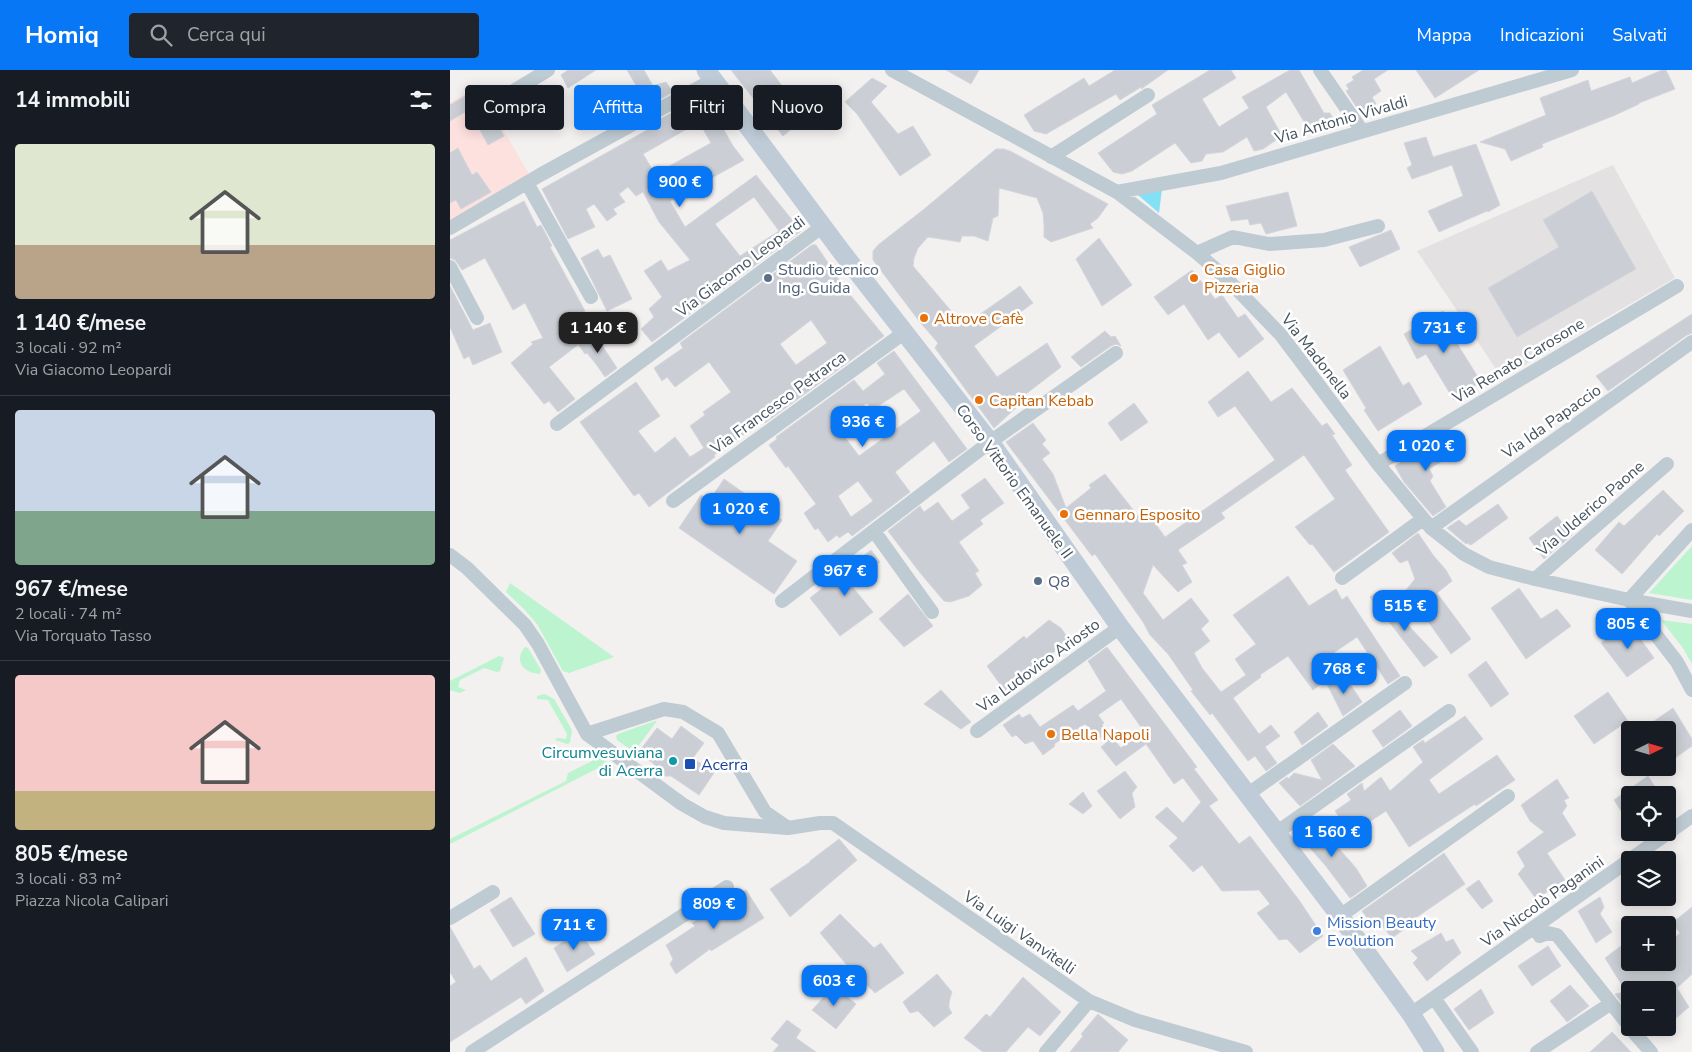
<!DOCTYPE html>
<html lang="it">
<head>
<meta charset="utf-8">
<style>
	:root { --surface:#171b24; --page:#20242c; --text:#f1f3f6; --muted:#9ea1a6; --line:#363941; --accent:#0877f5 }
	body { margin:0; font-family:"Nunito Sans",sans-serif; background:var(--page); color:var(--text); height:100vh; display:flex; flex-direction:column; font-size:19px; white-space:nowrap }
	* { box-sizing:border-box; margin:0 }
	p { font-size:16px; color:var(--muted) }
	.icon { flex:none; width:28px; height:28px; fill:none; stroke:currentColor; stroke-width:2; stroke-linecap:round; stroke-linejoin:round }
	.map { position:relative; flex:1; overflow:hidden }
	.details { display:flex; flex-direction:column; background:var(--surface); width:450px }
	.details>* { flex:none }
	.banner { position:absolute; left:15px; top:15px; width:475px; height:45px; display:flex; gap:10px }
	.needle { width:32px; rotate:85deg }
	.tools { position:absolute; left:1171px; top:651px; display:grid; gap:10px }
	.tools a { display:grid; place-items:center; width:55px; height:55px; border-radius:5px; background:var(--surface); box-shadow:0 2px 12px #0003; font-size:25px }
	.price { position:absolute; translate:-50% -42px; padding:0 11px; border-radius:10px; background:var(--accent); color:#fff; font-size:16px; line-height:32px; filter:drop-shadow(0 1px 2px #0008) }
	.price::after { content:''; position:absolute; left:50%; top:30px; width:15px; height:11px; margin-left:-8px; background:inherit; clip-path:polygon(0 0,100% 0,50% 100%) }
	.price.selected { background:#222; color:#fff }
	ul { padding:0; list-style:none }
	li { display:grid; align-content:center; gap:10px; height:265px; padding:0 15px }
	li+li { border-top:1px solid var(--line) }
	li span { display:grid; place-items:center; height:155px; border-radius:5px; color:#555 }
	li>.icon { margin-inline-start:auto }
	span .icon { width:90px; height:90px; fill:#fffc; stroke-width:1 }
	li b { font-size:21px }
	h2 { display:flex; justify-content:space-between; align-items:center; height:60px; padding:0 15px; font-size:21px }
	.chip { padding:0 18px; border-radius:5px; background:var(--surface); box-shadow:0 2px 12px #0003; font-size:18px; line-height:45px }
	.chip.selected { background:var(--accent); color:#fff }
	header { display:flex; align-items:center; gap:30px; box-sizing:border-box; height:70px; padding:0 25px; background:var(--accent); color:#fff }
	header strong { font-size:24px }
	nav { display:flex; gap:28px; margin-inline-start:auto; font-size:18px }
	.search { width:350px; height:45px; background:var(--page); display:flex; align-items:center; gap:12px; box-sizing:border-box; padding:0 18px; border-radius:5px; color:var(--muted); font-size:19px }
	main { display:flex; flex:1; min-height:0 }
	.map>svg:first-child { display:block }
	.education { fill:#e4e1e2 }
	.medical { fill:#fde1df }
	.green { fill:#bbf4cf }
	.water { fill:#84e1f5 }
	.building { fill:#cbcfd5; stroke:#d3d6dc; fill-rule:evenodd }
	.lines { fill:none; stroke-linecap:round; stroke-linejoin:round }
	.street { stroke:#bfcbd3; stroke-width:14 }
	.secondary { stroke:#bfccd8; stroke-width:19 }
	.service-dot { fill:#5c6f8a; stroke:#fff; stroke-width:2 }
	.food-dot { fill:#e8710a; stroke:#fff; stroke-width:2 }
	.culture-dot { fill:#0f9aa8; stroke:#fff; stroke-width:2 }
	.transit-dot { fill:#1a4fb4; stroke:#fff; stroke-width:2 }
	.shop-dot { fill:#3f7fe0; stroke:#fff; stroke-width:2 }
	.labels { text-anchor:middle; stroke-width:5; stroke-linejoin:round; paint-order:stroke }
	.street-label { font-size:16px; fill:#46545f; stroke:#fff }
	.service-label { font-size:16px; fill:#4e5e75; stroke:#fff; text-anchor:start }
	.food-label { font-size:16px; fill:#c56008; stroke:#fff; text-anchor:start }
	.culture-label { font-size:16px; fill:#0d838f; stroke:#fff; text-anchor:end }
	.transit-label { font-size:16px; fill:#164399; stroke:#fff; text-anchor:start }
	.shop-label { font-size:16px; fill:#366cbe; stroke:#fff; text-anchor:start }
</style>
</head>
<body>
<header>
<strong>Homiq</strong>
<div class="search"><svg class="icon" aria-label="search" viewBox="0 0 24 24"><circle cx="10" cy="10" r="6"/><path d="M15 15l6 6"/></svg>Cerca qui</div>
<nav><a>Mappa</a><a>Indicazioni</a><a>Salvati</a></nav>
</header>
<main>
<section class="details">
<h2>14 immobili<svg class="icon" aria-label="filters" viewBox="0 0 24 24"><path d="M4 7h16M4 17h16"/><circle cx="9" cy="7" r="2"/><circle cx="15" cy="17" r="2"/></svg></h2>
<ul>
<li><span style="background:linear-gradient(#dfe7d0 65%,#b9a48a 0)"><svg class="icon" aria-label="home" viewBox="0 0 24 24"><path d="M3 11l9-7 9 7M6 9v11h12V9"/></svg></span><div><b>1 140 €/mese</b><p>3 locali · 92 m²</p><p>Via Giacomo Leopardi</p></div></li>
<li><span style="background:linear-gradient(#c9d6e8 65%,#7fa58c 0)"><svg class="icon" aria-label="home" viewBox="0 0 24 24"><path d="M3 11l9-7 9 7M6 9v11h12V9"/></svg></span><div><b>967 €/mese</b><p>2 locali · 74 m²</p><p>Via Torquato Tasso</p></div></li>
<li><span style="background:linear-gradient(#f6c9c9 75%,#c2b280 0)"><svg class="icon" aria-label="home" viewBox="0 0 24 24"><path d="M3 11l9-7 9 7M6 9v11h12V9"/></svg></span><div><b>805 €/mese</b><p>3 locali · 83 m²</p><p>Piazza Nicola Calipari</p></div></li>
</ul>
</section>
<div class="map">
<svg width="1242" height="982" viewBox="0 0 1242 982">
	<rect width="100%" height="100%" fill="#f3f0f0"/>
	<path class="education" d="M1163 95 1225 208 1052 308 967 181Z"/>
	<path class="medical" d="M28 16 79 104 0 150V33Z"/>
	<path class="green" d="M1242 476V530L1199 523Z
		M60 513 164 587 119 603 113 601 87 554 74 539 56 522Z
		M1211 550 1242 554V594L1233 578Z
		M75 577 78 578 91 600 90 604C74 603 63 591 75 577Z
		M49 586 54 588 50 601 47 602 34 598 10 610 8 617 16 620 10 623 0 620V611Z
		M95 624 104 629 122 660 120 673 117 674 105 670 107 668 116 669 117 664 98 630 87 629V626Z
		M205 651H207L184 682 167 670 166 666 168 664Z
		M150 687 158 693 0 774V769L116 711 118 703Z"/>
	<path class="water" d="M712 119 709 143 688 125Z"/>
	<path class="building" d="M118 0H146L118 18 111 5Z
		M177 0H194L203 16 216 12 223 22 198 36Z
		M281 0H320L339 25 346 19 353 28 347 34 355 48 333 66Z
		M496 0H529L521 14Z
		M665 0H718L694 17 692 19 691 17 670 30 666 24 596 64 584 61 574 45 634 8 639 16Z
		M760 0H781L786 8 752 29 769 57 799 38 792 27 840 0H849L874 43H880L887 55 866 64 856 55 836 22 816 37 832 66 813 79 804 81 797 67 773 82 756 84 752 91 741 93 725 73 682 101 672 104 663 102 648 83 707 44 702 35Z
		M913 0H938L924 9 931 21 922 27 926 34 911 44 896 21 899 19 896 15 904 10 902 7Z
		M966 0H1029L985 28Z
		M1212 0H1216L1225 19 1189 33V34L1163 46 1092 74 1093 77 1061 91 1055 79 1030 72 1096 45 1090 28 1138 10 1141 21 1180 7 1182 13Z
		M422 8 437 16 421 32 448 64 463 56 481 85 450 106 407 44 395 32Z
		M25 20 32 32 0 51V35Z
		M256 28 283 76 294 90 220 131 235 157 306 105 351 161 202 272 191 259 204 247 199 239 212 227 194 201 211 190 218 201 240 190 209 152 193 122 186 126 178 117 169 124 175 132 163 139 167 144 157 151 144 134 136 139 145 157 118 169 92 119 208 54 207 51 234 36 236 39ZM249 52 261 73 205 104 193 84ZM304 127 329 161 290 186 265 154Z
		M46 51 54 66 38 75 30 60Z
		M976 67 983 87 1026 74 1050 135 1038 142 1037 141 989 162 978 141 1013 126 1002 95 962 109 957 98 962 95 954 73Z
		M8 78 22 105 27 102 41 122 11 139 6 130 0 133V83Z
		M546 79H554L562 82 658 134 648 148 640 154 643 158 601 172 594 167V154L593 143 587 128 549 118 548 146 543 148 538 171 524 166H512L510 172 478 167 468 178 464 188 463 196 507 248 513 246 519 252 570 216 583 233 524 276 547 307 597 273 611 297 568 330V336L544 358 485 278 488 273 469 251 423 190V181L428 175 473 140Z
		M1142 121 1186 199 1067 267 1038 218 1109 177 1093 150Z
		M838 122 847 156 816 164 811 153 800 155 798 149 781 151 776 136Z
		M74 131 87 157 91 155 102 176 100 177 135 241 115 254 129 274 99 297 125 329 108 342 99 331 94 334 61 293 83 274 81 272 93 268 75 233 63 240 35 188 12 200 5 190 0 188V170Z
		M941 160 950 179 910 197 899 177Z
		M649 168 682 215 652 236 626 189Z
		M362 175H366L397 221 434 266 315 353 314 352 317 348 264 385 265 387 199 437 189 423 184 426 130 352 186 312 210 346 188 361 205 383 225 367 240 387 254 378 240 356 255 345 253 342 281 322 259 292 225 317 217 307 212 311 204 298 233 278 230 273ZM361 250 377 273 346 295 330 274Z
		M148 179 153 188 160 185 182 229 157 241 131 188Z
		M742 200 765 229 772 225 788 248 795 244 814 269 789 288 769 262 758 270 734 234 718 245 704 227Z
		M0 216 23 260 40 253 52 282 23 295 19 286 14 289 0 257Z
		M993 241 1008 264 1003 267 1031 312 1004 330 976 284 967 289 954 264Z
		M1242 244V263L1237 265 1158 321 1146 306Z
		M655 261 661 267 665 266 671 276 666 274 661 276 631 297 621 287Z
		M146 262 152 273 151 274 167 298 155 307 146 294 137 283 135 284 128 274Z
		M930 276 953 316 959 312 972 334 928 361 914 340 916 338 893 300Z
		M444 281 517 379 499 392 484 371 445 402 460 422 402 466 398 462 389 468 387 465 378 472 368 458 365 460 354 443 366 434 338 396 336 398 319 375 327 369 326 367 404 310 413 321 435 304 427 293ZM454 319 471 341 409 386 391 362 400 356 396 348 417 333 422 340ZM408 411 423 431 401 447 388 426Z
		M798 301 821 332 842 318 872 356 877 353 885 364 882 365 902 395 895 400 939 462 884 502 862 474 860 475 845 457 885 429 854 385 771 443 775 448 728 480 737 493 732 495 742 512 728 522 703 495 693 523 713 550 741 528 759 551 751 559 760 571 744 583 752 598 771 622 796 605 785 589 806 574 783 545 838 506 859 536 886 519 892 530 897 526 950 606 938 614 907 567 873 590 882 605 863 620 838 586 810 605 811 607 783 628 809 664 821 655 830 666 815 677 827 693 816 701 805 686 798 691 762 643 760 645 741 621 743 620 718 584 700 565 693 552 645 484 642 486 556 372 583 353 596 370 592 374 600 383 592 389 603 404 616 438 641 418 639 415 655 404 688 446 696 441 715 467 825 390 785 336 768 347 758 332Z
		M684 333 698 352 671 371 658 353Z
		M995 364 1007 382 979 399 983 406 980 411 996 437 983 446 954 412 945 396Z
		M535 408 554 433 530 450 533 454 509 472 529 501 525 503 532 515 519 526 500 532 494 531 471 504 438 461 470 436 474 442 488 432 502 451 520 438 511 425Z
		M274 409 332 450 318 471 347 491 324 524 229 458 251 425 259 431Z
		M1213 420 1234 441 1209 466 1207 464 1172 504 1145 480 1169 452 1174 456Z
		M1048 434 1058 448 1021 475 1017 473 1016 474 997 458 1009 450 1016 456Z
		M1107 446 1122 465 1094 489 1079 468Z
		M968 463 983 485 996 500 1002 511 987 523 1021 569 1001 584 956 520 965 509 958 490 950 493 942 483Z
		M421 480 430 492 400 514 423 542 390 566 360 528Z
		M1069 518 1091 549 1107 539 1121 556 1076 589 1041 538Z
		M927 522 988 587 974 597 920 527Z
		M458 524 483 556 454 577 429 549Z
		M599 550 611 558 619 570 595 589 594 588 555 621 537 596 574 566 576 569Z
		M1179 553 1204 588 1177 607 1151 573Z
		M657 577 747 697 744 699 768 730 759 736 789 774 800 766 849 830 873 866 850 883 837 869 829 870 807 843 820 834 809 820 772 821 752 795 743 802 719 776 728 768 705 747 717 737 733 753 751 732 733 708 724 714 696 674 666 696 651 677 656 673 635 654 604 674 605 676 593 685 583 671 575 674 566 665 562 667 553 655 569 644 572 648 580 644 590 657 623 635 628 641 656 621 638 591ZM671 629 693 660 671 678 652 655 654 653 648 645Z
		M1036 591 1059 624 1041 637 1018 605Z
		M894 605 912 632 893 646 877 614Z
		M491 620 521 652 511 659 474 634Z
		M1158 622 1178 651 1144 674 1124 646Z
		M1223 638 1242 669V676L1218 693V660H1191Z
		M950 640 962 656 933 677 922 661Z
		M868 642 878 656 852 675 844 662Z
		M1015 646 1033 669 979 710 989 724 1047 685 1065 710 1026 736 1025 734 959 777 936 741 901 764 885 741 901 730 897 724 912 713 914 721 931 707 940 721 973 692 963 677 973 670 975 673Z
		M231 656 254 673 243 688 264 703 249 725 221 706H215L208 702 203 693 188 683 207 658 222 669Z
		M883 674 905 696 850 736 829 713 837 707 838 709 844 703 872 710 861 690Z
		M675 701 687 717 682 723 685 737 670 749 647 721Z
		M1198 706 1210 725H1180V755L1164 730Z
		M1107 709 1119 728 1114 730 1117 736 1112 743 1126 765 1097 783 1115 810 1086 829 1068 804 1075 796 1067 782 1094 762 1080 751 1071 735Z
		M633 722 642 736 633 744 619 734Z
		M862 748 906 798 917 816 902 827 900 828 875 795 845 761Z
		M389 769 407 790 340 847 320 819 360 792V791Z
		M994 783 1015 814 964 849 966 851 942 868 929 852 923 856 912 841Z
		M1029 810 1043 831 1032 839 1016 819Z
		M296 820 314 848 261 881 260 879 226 904 220 894 223 889 216 875 245 856 242 853Z
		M61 827 85 864 63 877 40 840Z
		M1150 827 1154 837 1150 844 1162 862 1146 873 1128 841Z
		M1242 837V904L1227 918 1239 937 1218 955V920H1175L1155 888 1171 876 1172 877 1180 871V892H1218V874L1230 863 1222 853Z
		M390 844 424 878 431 873 454 903 425 923 396 894 370 863Z
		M0 857 24 899 30 895 41 911 76 887 94 921 76 934 71 927 0 972V916L6 912 0 902Z
		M129 861 145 884 117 902 104 878Z
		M991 863 996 872 1003 869 1011 883 977 911 963 893 968 888 961 881Z
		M1098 876 1111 896 1082 916 1068 896Z
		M487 904 502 922 499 932V938L502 943 484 957 468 941 460 943 453 932Z
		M573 907 611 942 590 966 578 957 556 982H533L514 968 536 944 540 947Z
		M1120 915 1139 936 1117 952 1100 931Z
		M384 916 406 934 386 959 362 940Z
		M1031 919 1044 943 1019 960 1004 939Z
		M1180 921V943L1165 924Z
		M648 944 678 970 668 982H620L633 966 631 964Z
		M337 950 351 960 346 968 366 982H323L329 975 321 969Z
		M1162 962 1181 982H1140Z"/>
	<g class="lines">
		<path class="street" d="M442 0 667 122 747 183 776 208 831 265 928 394 981 458 1014 484 1039 497 1085 509 1179 530 1242 541
			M870 0 912 61
			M49 30 98 0
			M601 87 698 25
			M77 113 141 227
			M667 122 771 103 1122 0
			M0 158 90 105 263 10
			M747 183 783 167 819 174 874 170 928 156
			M0 197 27 248
			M107 354 373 156
			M928 394 1227 216
			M223 431 455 262
			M981 458 1242 272
			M424 461 482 542
			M0 485 17 498 75 555 88 574 137 664 232 734 255 747 274 753 337 758
			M892 508 973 449
			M1085 509 1217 394
			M1179 530 1227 592 1242 620
			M1179 530 1242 460
			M332 531 540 372 666 283
			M527 661 670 557
			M137 664 214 639 233 642 268 663 315 742 338 758 370 753H383L639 931 685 950 796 982
			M798 724 955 613
			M826 763 999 641
			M890 846 1058 726
			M0 848 43 822
			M1084 857 1090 866 1098 863 1107 865 1180 957
			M984 928 1022 982
			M961 944 1242 746
			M1180 958 1201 982
			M22 982 277 817
			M596 982 639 931
			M1087 982 1160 934"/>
		<path class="secondary" d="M256 0 391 181 540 372 670 557 890 846 961 944 985 982"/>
	</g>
	<g class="service-dot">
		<circle cx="318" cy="208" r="5"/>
		<circle cx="588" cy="511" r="5"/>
	</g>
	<g class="food-dot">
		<circle cx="744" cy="208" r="5"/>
		<circle cx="474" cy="248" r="5"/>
		<circle cx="529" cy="330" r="5"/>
		<circle cx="614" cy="444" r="5"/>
		<circle cx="601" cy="664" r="5"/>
	</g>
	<circle class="culture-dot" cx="223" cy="691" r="5"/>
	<rect class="transit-dot" x="234" y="688" width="12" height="12" rx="2.5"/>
	<circle class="shop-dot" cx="867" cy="861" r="5"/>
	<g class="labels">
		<g class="street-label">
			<text transform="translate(891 49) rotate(-16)" y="6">Via Antonio Vivaldi</text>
			<text transform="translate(290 196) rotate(-37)" y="6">Via Giacomo Leopardi</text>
			<text transform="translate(867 286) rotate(52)" y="6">Via Madonella</text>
			<text transform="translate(1068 290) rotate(-31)" y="6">Via Renato Carosone</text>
			<text transform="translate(328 332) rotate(-36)" y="6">Via Francesco Petrarca</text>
			<text transform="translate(1101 351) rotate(-35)" y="6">Via Ida Papaccio</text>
			<text transform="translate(565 411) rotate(54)" y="6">Corso Vittorio Emanuele II</text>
			<text transform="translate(1140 438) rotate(-41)" y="6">Via Ulderico Paone</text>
			<text transform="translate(588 595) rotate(-36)" y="6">Via Ludovico Ariosto</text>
			<text transform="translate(1092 831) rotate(-35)" y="6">Via Niccolò Paganini</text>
			<text transform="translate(570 862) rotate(35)" y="6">Via Luigi Vanvitelli</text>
		</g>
		<g class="service-label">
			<text x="328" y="205">Studio tecnico<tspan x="328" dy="18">Ing. Guida</tspan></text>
			<text x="598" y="517">Q8</text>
		</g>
		<g class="food-label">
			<text x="754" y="205">Casa Giglio<tspan x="754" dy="18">Pizzeria</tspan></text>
			<text x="484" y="254">Altrove Cafè</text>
			<text x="539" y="336">Capitan Kebab</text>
			<text x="624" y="450">Gennaro Esposito</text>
			<text x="611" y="670">Bella Napoli</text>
		</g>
		<g class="culture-label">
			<text x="213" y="688">Circumvesuviana<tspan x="213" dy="18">di Acerra</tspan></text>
		</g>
		<g class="transit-label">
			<text x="251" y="700">Acerra</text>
		</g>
		<g class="shop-label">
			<text x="877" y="858">Mission Beauty<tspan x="877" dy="18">Evolution</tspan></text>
		</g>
	</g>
</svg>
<div class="tools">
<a><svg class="needle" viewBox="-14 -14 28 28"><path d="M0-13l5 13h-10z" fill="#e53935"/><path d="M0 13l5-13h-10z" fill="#9ea1a6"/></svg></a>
<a><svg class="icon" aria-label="locate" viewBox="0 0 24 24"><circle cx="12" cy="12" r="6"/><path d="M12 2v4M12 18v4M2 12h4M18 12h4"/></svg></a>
<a><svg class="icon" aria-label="layers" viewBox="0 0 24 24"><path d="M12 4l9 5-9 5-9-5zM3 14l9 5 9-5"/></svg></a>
<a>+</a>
<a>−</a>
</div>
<b class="price" style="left:230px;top:138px">900 €</b>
<b class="price selected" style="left:148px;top:284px">1 140 €</b>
<b class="price" style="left:994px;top:284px">731 €</b>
<b class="price" style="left:413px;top:378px">936 €</b>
<b class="price" style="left:976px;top:402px">1 020 €</b>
<b class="price" style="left:290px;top:465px">1 020 €</b>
<b class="price" style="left:395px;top:527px">967 €</b>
<b class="price" style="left:955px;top:562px">515 €</b>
<b class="price" style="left:1178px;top:580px">805 €</b>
<b class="price" style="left:894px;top:625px">768 €</b>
<b class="price" style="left:882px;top:788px">1 560 €</b>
<b class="price" style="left:264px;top:860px">809 €</b>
<b class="price" style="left:124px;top:881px">711 €</b>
<b class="price" style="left:384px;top:937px">603 €</b>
<div class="banner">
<a class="chip">Compra</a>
<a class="chip selected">Affitta</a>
<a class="chip">Filtri</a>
<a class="chip">Nuovo</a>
</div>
</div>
</main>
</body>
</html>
